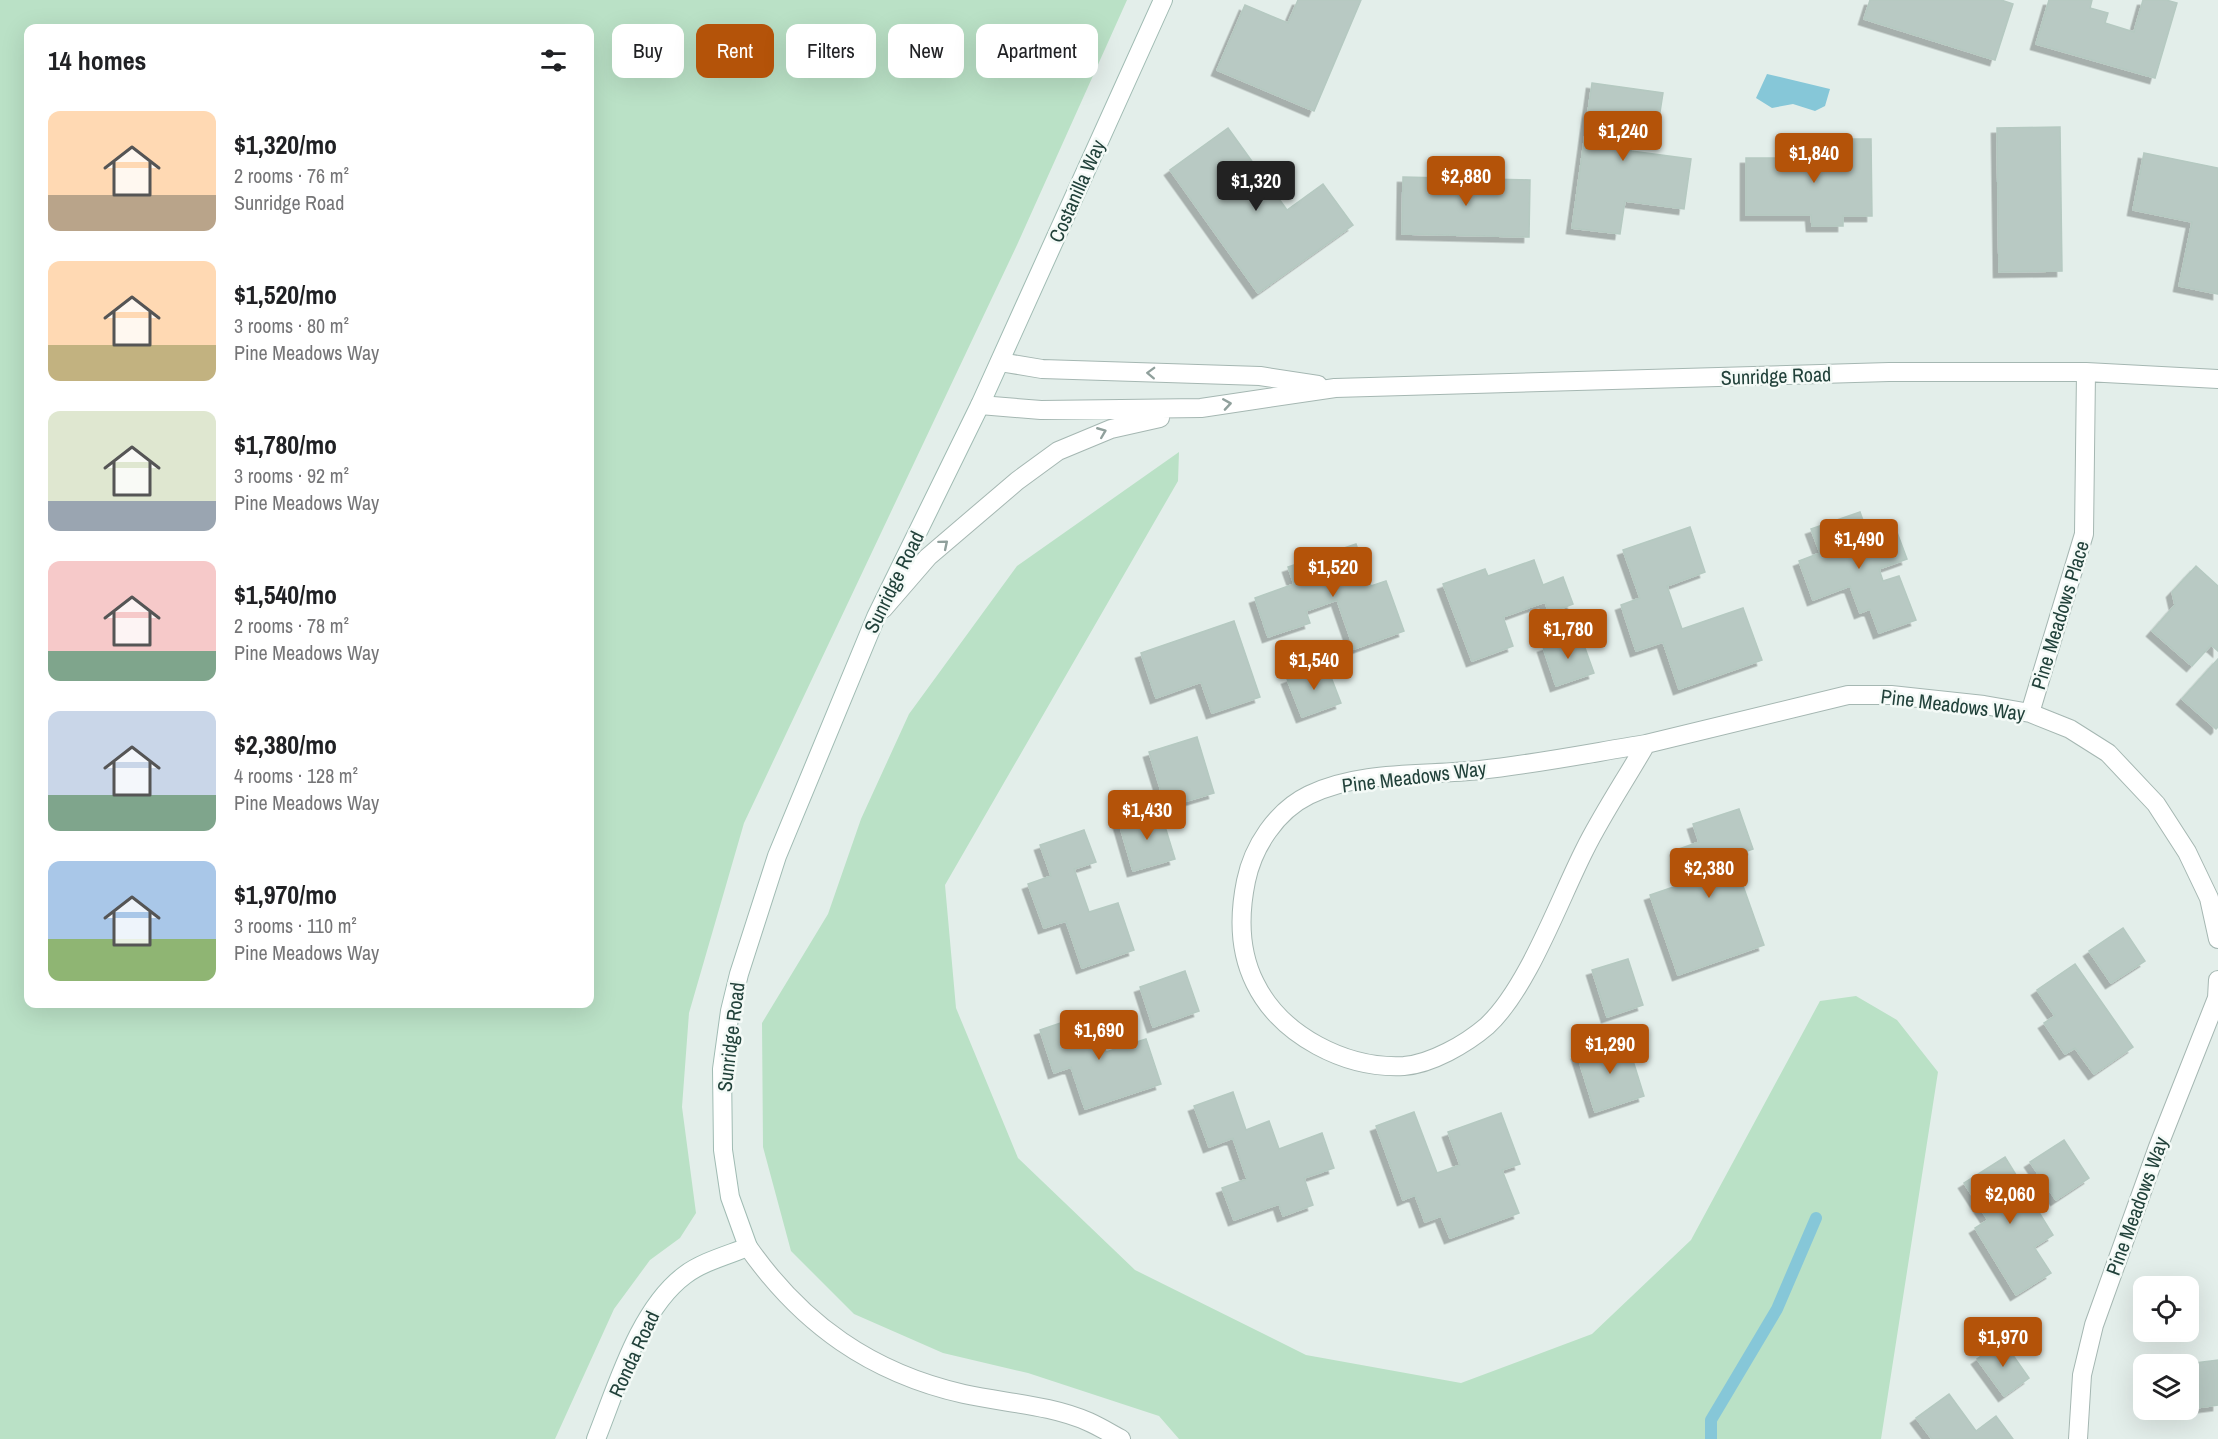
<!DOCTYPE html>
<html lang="en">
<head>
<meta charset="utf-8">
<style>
	:root { --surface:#fff; --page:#f2f2f2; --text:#202124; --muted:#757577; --accent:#b45309 }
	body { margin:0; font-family:"Archivo Narrow",sans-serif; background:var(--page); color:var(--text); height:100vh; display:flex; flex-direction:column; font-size:22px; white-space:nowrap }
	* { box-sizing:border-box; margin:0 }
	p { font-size:20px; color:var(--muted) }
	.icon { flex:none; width:33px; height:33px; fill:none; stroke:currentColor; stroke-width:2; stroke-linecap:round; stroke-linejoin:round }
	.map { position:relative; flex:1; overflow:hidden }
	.sheet { position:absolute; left:24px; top:24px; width:570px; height:984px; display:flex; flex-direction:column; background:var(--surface); border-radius:12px; box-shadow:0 6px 24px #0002 }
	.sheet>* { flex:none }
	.banner { position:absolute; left:612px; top:24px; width:570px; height:54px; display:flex; gap:12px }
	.tools { position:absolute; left:2133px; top:1276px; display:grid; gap:12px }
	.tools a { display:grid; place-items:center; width:66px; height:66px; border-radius:12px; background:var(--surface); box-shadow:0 6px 24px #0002; font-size:30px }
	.price { position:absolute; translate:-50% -51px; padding:0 14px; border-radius:6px; background:var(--accent); color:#fff; font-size:20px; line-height:39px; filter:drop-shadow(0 2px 3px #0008) }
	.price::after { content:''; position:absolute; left:50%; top:36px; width:18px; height:14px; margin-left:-9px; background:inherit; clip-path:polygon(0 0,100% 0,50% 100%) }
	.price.current { background:#222; color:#fff }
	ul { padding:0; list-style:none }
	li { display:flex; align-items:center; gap:18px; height:150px; padding:0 24px }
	li span { display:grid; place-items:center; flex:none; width:168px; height:120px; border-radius:12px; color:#555 }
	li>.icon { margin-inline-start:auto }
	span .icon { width:72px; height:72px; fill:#fffc; stroke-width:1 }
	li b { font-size:26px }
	h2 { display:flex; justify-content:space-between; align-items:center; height:72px; padding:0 24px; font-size:26px }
	.tag { padding:0 21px; border-radius:12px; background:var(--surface); box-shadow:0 6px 24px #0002; font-size:21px; line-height:54px }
	.tag.current { background:var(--accent); color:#fff }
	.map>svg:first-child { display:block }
	.green { fill:#bae1c6; fill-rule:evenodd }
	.water { fill:#86c7d8 }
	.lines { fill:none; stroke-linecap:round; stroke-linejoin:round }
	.stream { stroke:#86c7d8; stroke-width:12 }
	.building { fill:#b8c9c3; stroke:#b5c9c1; stroke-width:1.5; filter:url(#shadow) }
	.street-casing { stroke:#a5b7b2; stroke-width:20 }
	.secondary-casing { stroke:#a0bbb3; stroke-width:20 }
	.street { stroke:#fff; stroke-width:18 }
	.secondary { stroke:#fff; stroke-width:18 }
	.oneway { stroke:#90a09c }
	.labels { text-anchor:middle; stroke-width:5; stroke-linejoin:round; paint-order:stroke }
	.street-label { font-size:20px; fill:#21413a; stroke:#f4faf7 }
</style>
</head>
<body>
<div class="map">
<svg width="2218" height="1439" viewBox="0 0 2218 1439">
	<defs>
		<filter id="shadow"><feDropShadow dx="-5.5" dy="5.5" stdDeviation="0" flood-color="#0004"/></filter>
	</defs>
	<rect width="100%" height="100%" fill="#e3eeea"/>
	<path class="green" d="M0 0H1127L1017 245 744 823 689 1013 682 1107 696 1213 680 1238 650 1260 614 1309 555 1439H0ZM28 28H590V1004H28Z
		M1179 452 1178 481 945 885 956 1008 1018 1158 1135 1270 1306 1355 1461 1383 1592 1334 1691 1240 1820 1001 1856 996 1897 1020 1938 1072 1881 1439H1179L1159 1416 1028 1373 943 1353 854 1314 791 1251 763 1147 762 1023 828 914 861 819 909 714 1017 566Z"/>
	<path class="water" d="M1767 74 1830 89 1825 106 1815 111 1793 104 1772 108 1756 98Z"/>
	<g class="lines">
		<path class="stream" d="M1711 1439V1420L1777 1309 1816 1218"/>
	</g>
	<path class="building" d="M1298 0H1361L1314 111 1217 70 1245 5 1288 23Z
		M1870 0H2001L2013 4 1995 60 1864 19Z
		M2049 0H2092L2090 8 2108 13 2105 23 2134 32 2143 0H2166L2177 3 2155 78 2036 44Z
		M1592 83 1663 93 1658 125 1623 120 1620 142 1632 143 1631 151 1691 159 1684 209 1625 201 1620 234 1572 228Z
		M2060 127 2062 271 1999 272 1997 128Z
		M1228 128 1287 210 1323 184 1353 225 1258 293 1170 170Z
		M1829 139H1871L1872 216H1843V226H1812L1811 215H1746V158H1829Z
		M2144 153 2218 168V294L2179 286 2192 222 2133 210Z
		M1403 177 1530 180 1529 237 1402 234Z
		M1860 512 1869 537 1895 527 1907 559 1879 569 1883 581 1899 576 1916 620 1879 633 1870 609 1860 613 1850 586 1813 600 1799 561 1820 553 1811 529Z
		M1690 527 1705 572 1667 586 1682 629 1743 608 1762 660 1679 689 1663 642 1636 651 1621 605 1640 598 1623 550Z
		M1356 544 1371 586 1386 581 1404 631 1354 649 1337 600 1306 611 1310 623 1268 637 1255 598 1294 584 1288 567Z
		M1534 560 1543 585 1563 577 1573 604 1549 613 1545 602 1503 617 1513 646 1472 661 1443 584 1485 569 1488 576Z
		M2196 566 2218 586V651L2211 645 2192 666 2152 631 2175 605 2172 592Z
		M1234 621 1260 697 1212 713 1201 682 1156 698 1141 653Z
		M1580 634 1594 673 1556 686 1543 647Z
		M2218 659V727L2216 729 2182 699Z
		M1326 664 1341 703 1302 717 1287 679Z
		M1197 737 1214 793 1166 807 1149 752Z
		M1739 809 1753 849 1719 861 1728 887 1742 883 1764 945 1678 975 1650 895 1688 882 1676 850 1699 842 1693 824Z
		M1160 810 1175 859 1133 871 1119 823Z
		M1084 830 1096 862 1074 869 1089 912 1118 903 1134 950 1082 968 1066 921 1044 928 1028 884 1051 876 1040 845Z
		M2123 928 2145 961 2111 983 2089 951Z
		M1628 959 1643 1005 1607 1017 1592 970Z
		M2075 964 2133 1047 2094 1074 2075 1048 2065 1054 2044 1023 2055 1016 2037 990Z
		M1185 971 1199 1011 1153 1027 1140 987Z
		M1093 1012 1106 1052 1146 1039 1161 1084 1085 1109 1071 1067 1054 1073 1040 1030Z
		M1626 1038 1644 1096 1595 1112 1577 1054Z
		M1233 1092 1246 1130 1269 1121 1279 1149 1322 1133 1334 1168 1304 1178 1313 1205 1283 1216 1279 1204 1234 1220 1222 1188 1247 1179 1233 1138 1209 1147 1194 1106Z
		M1414 1112 1437 1173 1460 1165 1448 1132 1501 1113 1520 1164 1502 1170 1519 1213 1450 1238 1441 1216 1425 1222 1415 1195 1403 1200 1376 1126Z
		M2064 1140 2089 1178 2056 1200 2030 1162Z
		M2005 1157 2053 1235 2034 1247 2051 1273 2016 1295 1975 1228 1988 1220 1964 1183Z
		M2003 1341 2029 1378 2004 1396 1977 1359Z
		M2218 1360V1405L2188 1409V1365H2178Z
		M1949 1394 1976 1431 1996 1416 2013 1439H1932L1916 1418Z"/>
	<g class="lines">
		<g class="street-casing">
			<path id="street" d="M1000 362 1042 369 1260 376 1318 385
				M980 405 1041 410 1201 408 1335 388 1889 372H2086L2218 379
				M883 609 928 557 1017 481 1058 451 1111 429 1160 418
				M2030 713 2084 534 2086 372
				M1646 744C1626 779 1603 813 1585 849 1559 900 1528 988 1487 1026 1466 1044 1431 1064 1404 1066 1346 1069 1281 1036 1255 983 1239 951 1239 915 1246 881 1253 847 1276 811 1309 795 1360 770 1425 776 1480 770 1536 764 1591 753 1646 744Z
				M1646 744 1848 695H1891L1984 705 2030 713 2070 729 2108 753 2156 804 2187 852 2209 898 2218 939
				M748 1247C802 1324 871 1373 964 1394 1005 1403 1051 1405 1089 1422 1100 1427 1110 1433 1121 1439
				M2078 1439 2082 1375 2094 1325 2158 1147 2217 998 2218 980"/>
		</g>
		<g class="secondary-casing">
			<path id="secondary" d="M596 1439C617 1387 639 1309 685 1275 702 1262 728 1255 748 1247L730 1197 723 1150 722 1069 730 1011 739 974 777 856 876 617 980 405 1163 0"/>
		</g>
		<use href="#street" class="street"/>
		<use href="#secondary" class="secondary"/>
	</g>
	<defs><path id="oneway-chevron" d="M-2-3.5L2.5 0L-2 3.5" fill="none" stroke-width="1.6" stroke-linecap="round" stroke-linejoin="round" transform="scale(1.5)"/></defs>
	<g class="oneway">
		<use href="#oneway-chevron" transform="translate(1151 373) rotate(-178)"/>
		<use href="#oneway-chevron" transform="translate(1227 404) rotate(-9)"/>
		<use href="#oneway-chevron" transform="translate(1102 432) rotate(-22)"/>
		<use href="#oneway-chevron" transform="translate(944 544) rotate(-40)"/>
	</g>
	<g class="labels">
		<g class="street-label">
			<text transform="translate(1077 191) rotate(-66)" y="7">Costanilla Way</text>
			<text transform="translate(1776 376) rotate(-2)" y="7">Sunridge Road</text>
			<text transform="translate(894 582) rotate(-64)" y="7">Sunridge Road</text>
			<text transform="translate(2060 615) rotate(-73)" y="7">Pine Meadows Place</text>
			<text transform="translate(1953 705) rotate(7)" y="7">Pine Meadows Way</text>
			<text transform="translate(1414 777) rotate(-7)" y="7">Pine Meadows Way</text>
			<text transform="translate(731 1037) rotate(-83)" y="7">Sunridge Road</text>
			<text transform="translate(2137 1206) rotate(-70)" y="7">Pine Meadows Way</text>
			<text transform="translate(634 1354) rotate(-65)" y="7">Ronda Road</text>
		</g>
	</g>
</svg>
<div class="tools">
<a><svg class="icon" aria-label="locate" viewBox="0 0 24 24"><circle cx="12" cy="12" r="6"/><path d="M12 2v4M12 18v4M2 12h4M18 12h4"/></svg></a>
<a><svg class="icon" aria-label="layers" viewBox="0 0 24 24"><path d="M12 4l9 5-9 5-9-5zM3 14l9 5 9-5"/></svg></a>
</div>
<b class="price" style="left:1623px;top:162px">$1,240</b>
<b class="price" style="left:1814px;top:184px">$1,840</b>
<b class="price" style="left:1466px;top:207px">$2,880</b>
<b class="price current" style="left:1256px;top:212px">$1,320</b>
<b class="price" style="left:1859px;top:570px">$1,490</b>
<b class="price" style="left:1333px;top:598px">$1,520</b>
<b class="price" style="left:1568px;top:660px">$1,780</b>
<b class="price" style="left:1314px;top:691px">$1,540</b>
<b class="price" style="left:1147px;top:841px">$1,430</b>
<b class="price" style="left:1709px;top:899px">$2,380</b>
<b class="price" style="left:1099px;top:1061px">$1,690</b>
<b class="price" style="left:1610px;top:1075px">$1,290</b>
<b class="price" style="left:2010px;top:1225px">$2,060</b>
<b class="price" style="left:2003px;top:1368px">$1,970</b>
<div class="banner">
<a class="tag">Buy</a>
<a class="tag current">Rent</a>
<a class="tag">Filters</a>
<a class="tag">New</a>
<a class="tag">Apartment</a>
</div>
<section class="sheet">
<h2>14 homes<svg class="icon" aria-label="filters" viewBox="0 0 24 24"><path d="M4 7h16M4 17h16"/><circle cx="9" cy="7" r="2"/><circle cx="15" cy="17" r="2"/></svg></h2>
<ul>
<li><span style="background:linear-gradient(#ffd9b3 70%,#b9a48a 0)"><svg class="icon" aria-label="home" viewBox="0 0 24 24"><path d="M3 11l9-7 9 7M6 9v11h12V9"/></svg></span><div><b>$1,320/mo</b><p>2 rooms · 76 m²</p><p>Sunridge Road</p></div></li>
<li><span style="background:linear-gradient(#ffd9b3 70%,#c2b280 0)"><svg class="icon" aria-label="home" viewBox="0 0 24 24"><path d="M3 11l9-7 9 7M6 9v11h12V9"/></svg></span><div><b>$1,520/mo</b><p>3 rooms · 80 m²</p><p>Pine Meadows Way</p></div></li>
<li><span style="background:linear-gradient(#dfe7d0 75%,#9aa5b1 0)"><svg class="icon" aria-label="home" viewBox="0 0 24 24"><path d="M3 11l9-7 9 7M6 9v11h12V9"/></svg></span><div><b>$1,780/mo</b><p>3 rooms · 92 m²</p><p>Pine Meadows Way</p></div></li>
<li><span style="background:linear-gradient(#f6c9c9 75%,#7fa58c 0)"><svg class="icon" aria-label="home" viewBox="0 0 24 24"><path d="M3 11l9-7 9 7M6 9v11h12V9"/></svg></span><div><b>$1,540/mo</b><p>2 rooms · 78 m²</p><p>Pine Meadows Way</p></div></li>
<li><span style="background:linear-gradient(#c9d6e8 70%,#7fa58c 0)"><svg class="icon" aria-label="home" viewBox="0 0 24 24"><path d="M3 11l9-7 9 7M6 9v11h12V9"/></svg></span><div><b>$2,380/mo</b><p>4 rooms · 128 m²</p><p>Pine Meadows Way</p></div></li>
<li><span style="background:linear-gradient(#a9c7e8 65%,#8fb573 0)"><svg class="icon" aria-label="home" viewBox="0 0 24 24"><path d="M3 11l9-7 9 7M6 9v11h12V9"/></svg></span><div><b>$1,970/mo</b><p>3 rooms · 110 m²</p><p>Pine Meadows Way</p></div></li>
</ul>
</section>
</div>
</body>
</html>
